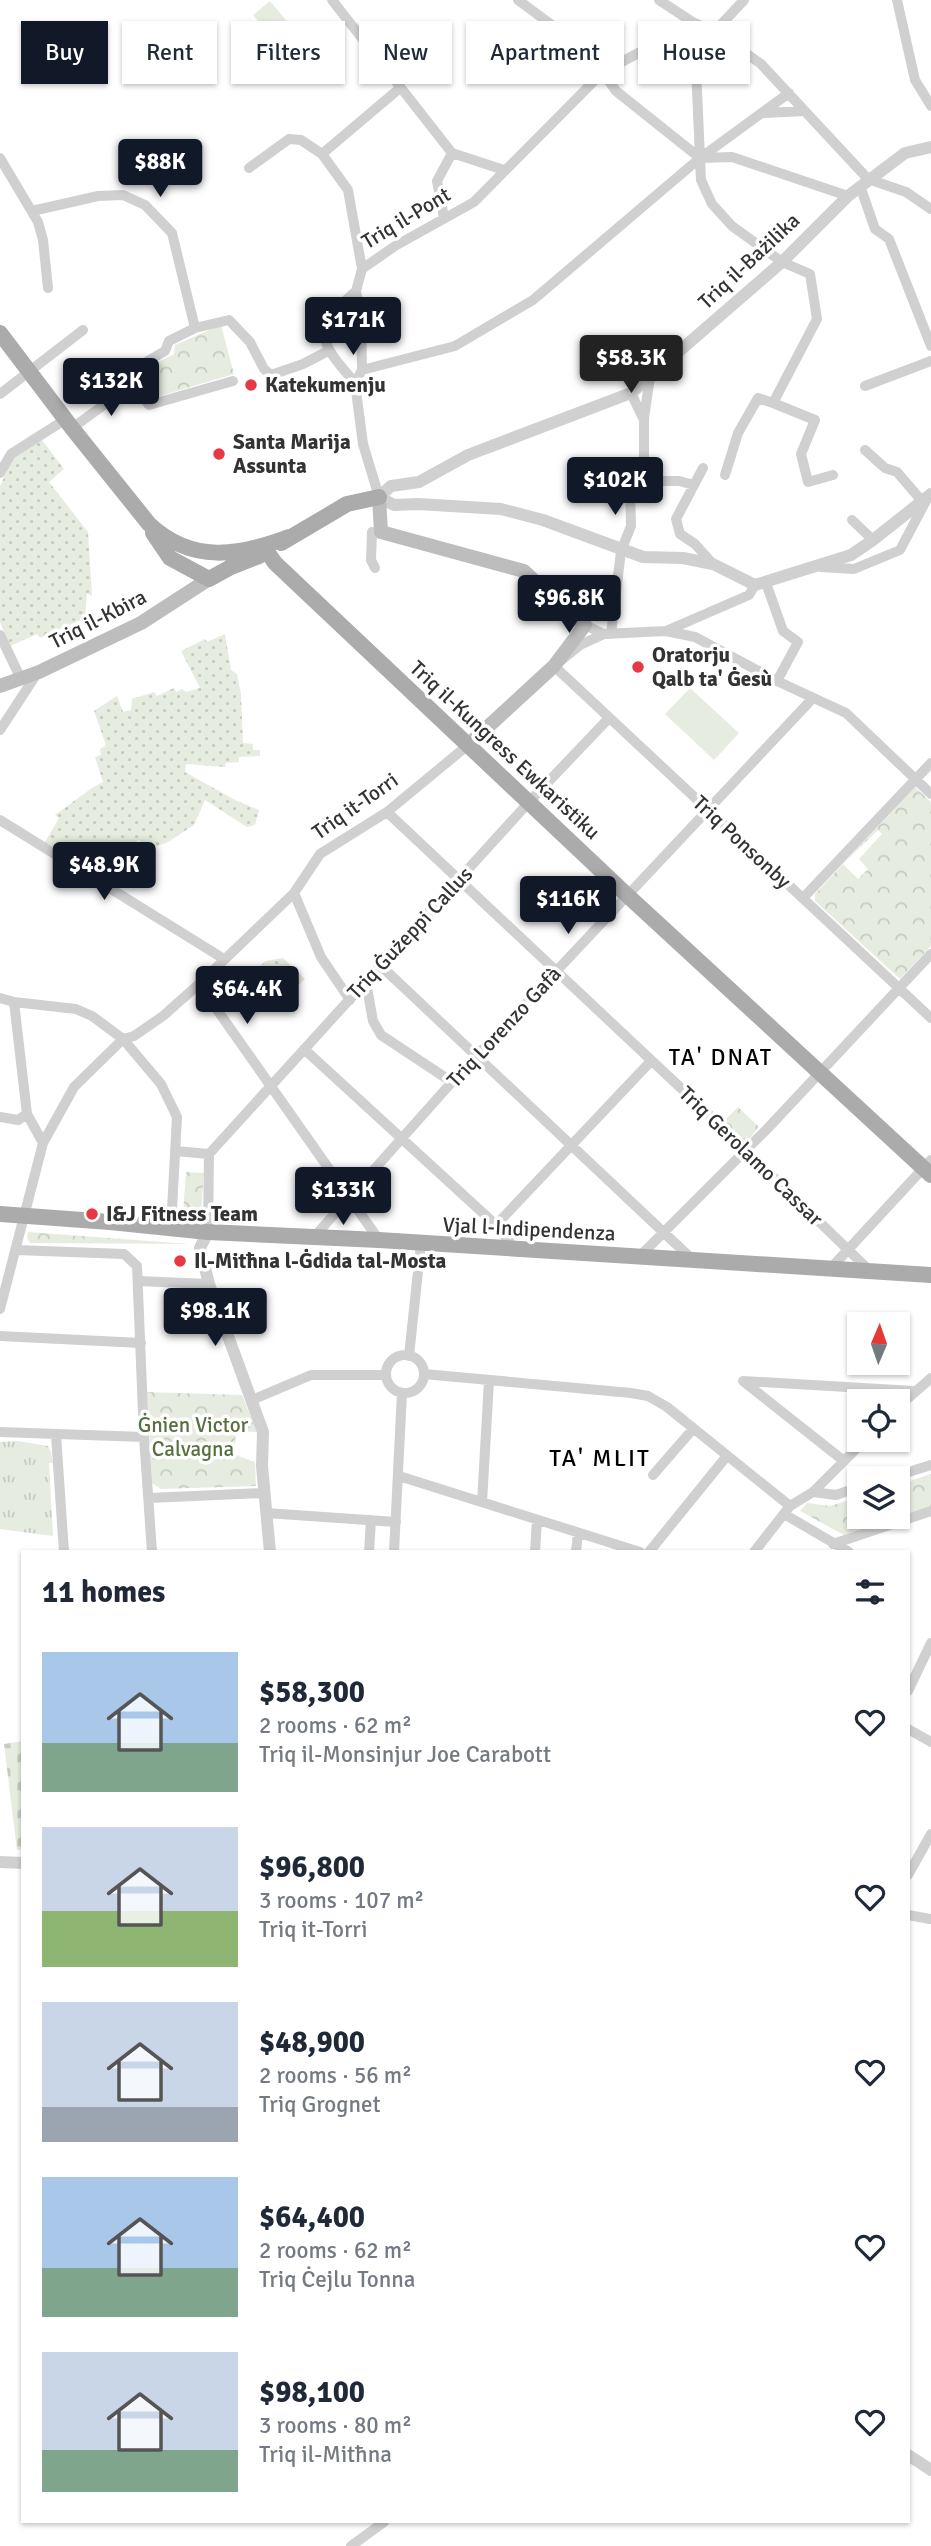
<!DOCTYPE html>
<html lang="en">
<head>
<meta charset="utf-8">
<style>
	:root { --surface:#fff; --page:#f6f6f7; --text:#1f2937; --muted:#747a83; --accent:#111827 }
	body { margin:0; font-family:Signika,sans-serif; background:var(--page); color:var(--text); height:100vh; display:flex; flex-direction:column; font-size:26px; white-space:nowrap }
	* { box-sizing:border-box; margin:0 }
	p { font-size:23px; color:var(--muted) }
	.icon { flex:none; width:38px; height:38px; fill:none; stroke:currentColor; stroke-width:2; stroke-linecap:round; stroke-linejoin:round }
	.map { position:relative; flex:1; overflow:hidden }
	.side { position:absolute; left:21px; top:1550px; width:889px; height:973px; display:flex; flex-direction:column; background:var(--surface); border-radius:0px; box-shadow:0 2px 5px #0004 }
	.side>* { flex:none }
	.banner { position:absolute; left:21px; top:21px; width:889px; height:63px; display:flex; gap:14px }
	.needle { width:46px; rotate:2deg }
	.controls { position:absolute; left:847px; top:1312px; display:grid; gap:14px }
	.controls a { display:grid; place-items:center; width:63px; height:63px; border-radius:0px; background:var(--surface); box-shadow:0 2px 5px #0004; font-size:35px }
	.price { position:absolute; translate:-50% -60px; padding:0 16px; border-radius:7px; background:var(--accent); color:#fff; font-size:23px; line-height:46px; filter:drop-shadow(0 2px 4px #0008) }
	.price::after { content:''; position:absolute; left:50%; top:42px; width:21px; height:16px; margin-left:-10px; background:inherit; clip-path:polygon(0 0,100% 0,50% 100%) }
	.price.current { background:#222; color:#fff }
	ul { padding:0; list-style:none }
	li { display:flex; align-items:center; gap:21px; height:175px; padding:0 21px }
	li span { display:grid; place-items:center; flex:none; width:196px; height:140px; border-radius:0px; color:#555 }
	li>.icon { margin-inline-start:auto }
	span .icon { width:84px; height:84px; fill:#fffc; stroke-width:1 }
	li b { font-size:30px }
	h2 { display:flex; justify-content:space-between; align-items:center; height:84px; padding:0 21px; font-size:30px }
	.chip { padding:0 24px; border-radius:0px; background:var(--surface); box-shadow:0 2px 5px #0004; font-size:24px; line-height:63px }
	.chip.current { background:var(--accent); color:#fff }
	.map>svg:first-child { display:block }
	.grass { fill:url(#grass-tufts) }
	.cemetery { fill:url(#cemetery-stones) }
	.park { fill:url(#park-crowns); fill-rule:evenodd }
	.garden { fill:url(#garden-dots) }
	.pitch { fill:#e6ecdf }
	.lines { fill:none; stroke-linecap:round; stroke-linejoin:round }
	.minor { stroke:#d0d0d0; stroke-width:10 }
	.tertiary { stroke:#d0d0d0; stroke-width:12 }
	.secondary { stroke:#bdbdbd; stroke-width:14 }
	.primary { stroke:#ababab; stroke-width:16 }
	.poi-dot { fill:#e63946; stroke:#fff; stroke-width:2.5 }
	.labels { text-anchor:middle; stroke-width:7; stroke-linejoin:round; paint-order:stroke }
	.street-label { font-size:21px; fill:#333; stroke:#fff }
	.poi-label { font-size:21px; font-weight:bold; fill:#333; stroke:#fff; text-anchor:start }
	.park-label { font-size:21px; fill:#56703f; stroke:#fff }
	.neighbourhood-label { font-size:23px; letter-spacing:2px; fill:#000; stroke:#fff }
	.quarter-label { font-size:24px; letter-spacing:2px; fill:#000; stroke:#fff }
</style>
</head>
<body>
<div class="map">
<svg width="931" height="2546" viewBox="0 0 931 2546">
	<defs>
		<pattern id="grass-tufts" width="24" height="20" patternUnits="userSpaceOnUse" patternTransform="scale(1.75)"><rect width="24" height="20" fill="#e6ecdf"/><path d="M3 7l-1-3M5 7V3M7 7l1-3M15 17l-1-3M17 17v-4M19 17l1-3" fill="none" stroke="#c6cbc0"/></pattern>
		<pattern id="cemetery-stones" width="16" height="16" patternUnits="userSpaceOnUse" patternTransform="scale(1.75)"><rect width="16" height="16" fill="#e6ecdf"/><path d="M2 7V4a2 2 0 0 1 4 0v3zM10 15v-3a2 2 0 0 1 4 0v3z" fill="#c6cbc0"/></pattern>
		<pattern id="park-crowns" width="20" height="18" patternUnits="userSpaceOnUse" patternTransform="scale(1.75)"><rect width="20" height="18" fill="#e6ecdf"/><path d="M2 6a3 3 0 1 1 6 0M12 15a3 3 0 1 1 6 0" fill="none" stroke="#c6cbc0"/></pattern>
		<pattern id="garden-dots" width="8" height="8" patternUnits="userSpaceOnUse" patternTransform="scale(1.75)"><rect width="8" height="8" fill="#e6ecdf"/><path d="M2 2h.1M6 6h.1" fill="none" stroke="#c6cbc0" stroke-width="1.8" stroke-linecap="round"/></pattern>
	</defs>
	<rect width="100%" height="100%" fill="#fff"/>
	<path class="grass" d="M18 1441 48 1446 51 1452 53 1463H49L53 1536 0 1529V1442Z"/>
	<path class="cemetery" d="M23 1741V1849L17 1850 4 1744Z"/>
	<path class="park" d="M221 325 234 374 150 399 135 374 174 354 175 345Z
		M915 787 931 802V946L900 979 815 901V894ZM878 830 882 834 859 859 868 869 858 879 843 864Z
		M738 1107 759 1127 746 1143 724 1121Z
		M186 1172 204 1173 201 1214 183 1213Z
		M28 1232 189 1244 30 1243 27 1238Z
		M147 1392 242 1395 257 1432 237 1431 233 1454 255 1462 256 1486 161 1489 152 1483Z
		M931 1474V1506L898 1517V1485Z
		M859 1497V1517H898L844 1535 800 1511 807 1503 830 1506Z"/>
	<path class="garden" d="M42 440 64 469 49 482 88 532 92 596 87 593 85 618 40 638 37 634 10 646 0 622V486L13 458Z
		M225 634 231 670 237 674 241 694 243 743 253 744V750H260V756L239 757V762L226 763 225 767 186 764 185 772 235 800 259 810 255 825 247 827 205 800 194 825 168 842 152 848 138 840 118 870 111 865 102 878 45 842 59 818 55 815 92 788 103 782 95 757 101 755 100 749 106 745 94 711 117 696 123 712 131 710 132 699 154 692 157 696 174 688 176 692 182 689 186 692 200 688 181 651 205 639 207 642Z
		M283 958 305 979 278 1004 248 975 266 961Z"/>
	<path class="pitch" d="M270 1 299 36 282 51 253 15Z
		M690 688 739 733 714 760 665 714Z"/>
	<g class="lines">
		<path class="minor" d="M332 0 452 153 504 170
			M518 0 587 51 616 91 700 158
			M659 0 694 23 715 31 761 64 868 179 906 192 931 209
			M897 0 915 80 931 106
			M715 31 744 0
			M764 113 805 111
			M322 154 400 88
			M0 158 38 222 43 240 48 288
			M700 158 732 157 848 196
			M249 168 289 139 301 140 322 154 348 190 362 269
			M860 186 875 229 889 239 931 346
			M32 211 98 196 123 195 145 205 172 233 195 328
			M444 218 437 181 452 153
			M362 370 455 346 533 300 700 158 789 93
			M650 377 644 418V481H679L694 485
			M233 381 149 405 133 384 129 372 165 351 169 341 195 328 229 320 250 342 264 369 271 375 303 364 328 351
			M355 383C319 341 310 331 356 291
			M865 386 931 361
			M631 393 643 418
			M0 394 83 330
			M72 428 133 384
			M865 450 885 468 897 472 921 500
			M703 468 676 519 680 534 695 544 713 564
			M0 473 11 454 66 419
			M725 475 738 433 758 398 773 403
			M379 497 363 444 355 383 362 370 361 314 356 291 362 269 395 246 474 202 603 72 694 23 701 180 712 204 732 226 782 262 810 274 817 319 773 403 815 420 801 454 808 482 833 475
			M852 520 873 540
			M372 532 371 560 375 568
			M821 567 854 569 900 550 928 497
			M766 583 783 631 798 642 777 681
			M585 625 604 634 666 631 695 637 777 681 846 713 931 794
			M666 631 749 595 755 585
			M604 634 580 645 554 666 931 1018
			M611 634 621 551 631 526 630 487
			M0 635 20 677
			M0 730 38 672
			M387 812 700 1106 869 1270
			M0 820 224 959
			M294 893 321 957 350 1000
			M803 898 931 763
			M381 966 694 1261
			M366 982 373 1021 381 1035 452 1082
			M199 984 379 1240
			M0 998 14 1002 76 1009 92 1016 123 1039 161 1084 177 1117 171 1228
			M14 1002 27 1114 43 1143
			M123 1039 134 1036 163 1016 199 984 294 893 320 854 387 812 468 745
			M304 1049 496 1225 516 1250
			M0 1117 18 1120 27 1114
			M175 1151 209 1154
			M496 1225 651 1061
			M208 1232 209 1154 530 801 609 718
			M314 1237 452 1082 813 698
			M16 1250 124 1254 137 1266 144 1437 152 1552
			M639 1257 768 1128 931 954
			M831 1268 931 1160
			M138 1281 209 1284
			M0 1309 43 1143 74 1087 119 1043
			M0 1336 141 1343
			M386 1374a19 19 0 1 1 38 0a19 19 0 1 1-38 0Z
			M409 1356 421 1243
			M424 1374 631 1393 648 1396 667 1407 790 1506
			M252 1400 311 1375H386
			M898 1407 931 1378
			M0 1432 144 1437
			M56 1435 64 1552
			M844 1461 743 1381 914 1391
			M653 1475 693 1429
			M399 1476 640 1552
			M886 1479 931 1465
			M813 1492 836 1495 859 1487
			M149 1498 264 1493
			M482 1502 489 1381
			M266 1513 396 1522
			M784 1514 849 1552
			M833 1544 931 1511
			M369 1552 371 1520
			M394 1552 402 1393
			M535 1552 537 1520
			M576 1552 578 1533
			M649 1552 726 1457
			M754 1552 790 1506 813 1492 865 1440
			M908 1691 931 1643
			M908 1729 931 1742
			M908 1875 931 1834
			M908 1915 930 1919
			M351 2546 384 2522"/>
		<path class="tertiary" d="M931 147 905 153 848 196 782 262 631 393 468 455 419 482 391 486 379 497 394 505 418 504 501 509 543 520 643 557 683 558 713 564 755 585 851 555 873 540 931 494
			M208 1232 200 1248 209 1284 263 1432 262 1466 270 1552
			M0 1862 23 1863
			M908 2455 931 2470"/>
		<path class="secondary" d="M379 497 381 532 524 571 559 604 585 625 554 666 468 745
			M0 686 39 672 141 623 209 579"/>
		<path class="primary" d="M0 333 72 428 149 524C192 564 239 556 289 537
			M153 533 170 558 209 579
			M281 543 347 504 379 497
			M268 553 275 563 628 896 931 1175
			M209 579 231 567 259 556
			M0 1214 110 1222 208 1232 379 1240 931 1275"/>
	</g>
	<g class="poi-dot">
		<circle cx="251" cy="385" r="7"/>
		<circle cx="219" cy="454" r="7"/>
		<circle cx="638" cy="667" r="7"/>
		<circle cx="92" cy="1214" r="7"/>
		<circle cx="180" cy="1261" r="7"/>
	</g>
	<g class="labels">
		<g class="street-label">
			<text transform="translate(406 218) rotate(-31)" y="7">Triq il-Pont</text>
			<text transform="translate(749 261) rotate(-43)" y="7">Triq il-Bażilika</text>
			<text transform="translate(98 619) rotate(-27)" y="7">Triq il-Kbira</text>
			<text transform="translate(505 750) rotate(43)" y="7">Triq il-Kungress Ewkaristiku</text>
			<text transform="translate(355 806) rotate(-35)" y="7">Triq it-Torri</text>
			<text transform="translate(742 842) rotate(43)" y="7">Triq Ponsonby</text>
			<text transform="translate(410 933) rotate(-47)" y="7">Triq Ġużeppi Callus</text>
			<text transform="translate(504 1027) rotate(-47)" y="7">Triq Lorenzo Gafà</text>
			<text transform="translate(751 1156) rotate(44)" y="7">Triq Gerolamo Cassar</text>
			<text transform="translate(529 1229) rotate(3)" y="7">Vjal l-Indipendenza</text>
		</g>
		<g class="poi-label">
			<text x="265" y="392">Katekumenju</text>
			<text x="233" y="449">Santa Marija<tspan x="233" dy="24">Assunta</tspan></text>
			<text x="652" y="662">Oratorju<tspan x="652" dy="24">Qalb ta' Ġesù</tspan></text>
			<text x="106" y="1221">I&amp;J Fitness Team</text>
			<text x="194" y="1268">Il-Mitħna l-Ġdida tal-Mosta</text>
		</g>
		<g class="park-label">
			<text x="193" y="1432">Ġnien Victor<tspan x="193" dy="24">Calvagna</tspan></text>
		</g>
		<g class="neighbourhood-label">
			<text x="721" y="1065">TA' DNAT</text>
		</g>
		<g class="quarter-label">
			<text x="600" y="1466">TA' MLIT</text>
		</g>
	</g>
</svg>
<div class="controls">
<a><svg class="needle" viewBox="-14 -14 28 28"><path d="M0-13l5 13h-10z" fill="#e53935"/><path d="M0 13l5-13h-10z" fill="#747a83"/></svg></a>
<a><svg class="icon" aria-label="locate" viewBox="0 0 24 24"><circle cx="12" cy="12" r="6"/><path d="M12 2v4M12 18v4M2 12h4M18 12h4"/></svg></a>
<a><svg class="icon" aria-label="layers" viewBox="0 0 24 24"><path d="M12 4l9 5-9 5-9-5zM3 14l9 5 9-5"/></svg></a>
</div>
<b class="price" style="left:160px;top:199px">$88K</b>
<b class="price" style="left:353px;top:357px">$171K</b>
<b class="price current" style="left:631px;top:395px">$58.3K</b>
<b class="price" style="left:111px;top:418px">$132K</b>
<b class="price" style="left:615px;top:517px">$102K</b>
<b class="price" style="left:569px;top:635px">$96.8K</b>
<b class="price" style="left:104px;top:902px">$48.9K</b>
<b class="price" style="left:568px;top:936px">$116K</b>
<b class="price" style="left:247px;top:1026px">$64.4K</b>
<b class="price" style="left:343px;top:1227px">$133K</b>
<b class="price" style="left:215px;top:1348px">$98.1K</b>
<div class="banner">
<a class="chip current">Buy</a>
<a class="chip">Rent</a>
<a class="chip">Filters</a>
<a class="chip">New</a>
<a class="chip">Apartment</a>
<a class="chip">House</a>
</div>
<section class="side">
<h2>11 homes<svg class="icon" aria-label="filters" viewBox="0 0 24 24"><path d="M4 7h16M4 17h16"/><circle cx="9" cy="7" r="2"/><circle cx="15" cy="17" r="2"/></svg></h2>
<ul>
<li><span style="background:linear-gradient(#a9c7e8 65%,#7fa58c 0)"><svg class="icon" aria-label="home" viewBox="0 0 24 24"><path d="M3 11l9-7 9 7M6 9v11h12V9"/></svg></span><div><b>$58,300</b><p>2 rooms · 62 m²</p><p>Triq il-Monsinjur Joe Carabott</p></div><svg class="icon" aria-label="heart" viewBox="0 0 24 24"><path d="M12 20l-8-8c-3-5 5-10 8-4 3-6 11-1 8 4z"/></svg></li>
<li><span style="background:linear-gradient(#c9d6e8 60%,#8fb573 0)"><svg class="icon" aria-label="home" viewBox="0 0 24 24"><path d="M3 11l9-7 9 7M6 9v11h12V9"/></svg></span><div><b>$96,800</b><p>3 rooms · 107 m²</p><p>Triq it-Torri</p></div><svg class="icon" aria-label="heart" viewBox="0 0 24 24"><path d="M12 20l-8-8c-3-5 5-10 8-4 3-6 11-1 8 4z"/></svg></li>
<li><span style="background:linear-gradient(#c9d6e8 75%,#9aa5b1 0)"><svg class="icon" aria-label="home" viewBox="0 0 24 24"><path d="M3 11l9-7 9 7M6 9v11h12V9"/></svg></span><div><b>$48,900</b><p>2 rooms · 56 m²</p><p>Triq Grognet</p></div><svg class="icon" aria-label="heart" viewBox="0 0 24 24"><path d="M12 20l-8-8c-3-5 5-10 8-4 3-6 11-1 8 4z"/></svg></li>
<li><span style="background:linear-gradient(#a9c7e8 65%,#7fa58c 0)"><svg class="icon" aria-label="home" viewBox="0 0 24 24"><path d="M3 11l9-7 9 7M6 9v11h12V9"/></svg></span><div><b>$64,400</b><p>2 rooms · 62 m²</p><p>Triq Ċejlu Tonna</p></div><svg class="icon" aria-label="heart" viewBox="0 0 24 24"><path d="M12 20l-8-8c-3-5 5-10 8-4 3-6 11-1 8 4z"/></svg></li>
<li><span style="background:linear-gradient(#c9d6e8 70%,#7fa58c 0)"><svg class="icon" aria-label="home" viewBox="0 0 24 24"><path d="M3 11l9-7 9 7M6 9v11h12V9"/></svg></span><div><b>$98,100</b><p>3 rooms · 80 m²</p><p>Triq il-Mitħna</p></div><svg class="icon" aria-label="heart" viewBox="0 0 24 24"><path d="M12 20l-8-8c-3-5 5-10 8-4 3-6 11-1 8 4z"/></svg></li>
</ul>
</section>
</div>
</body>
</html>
